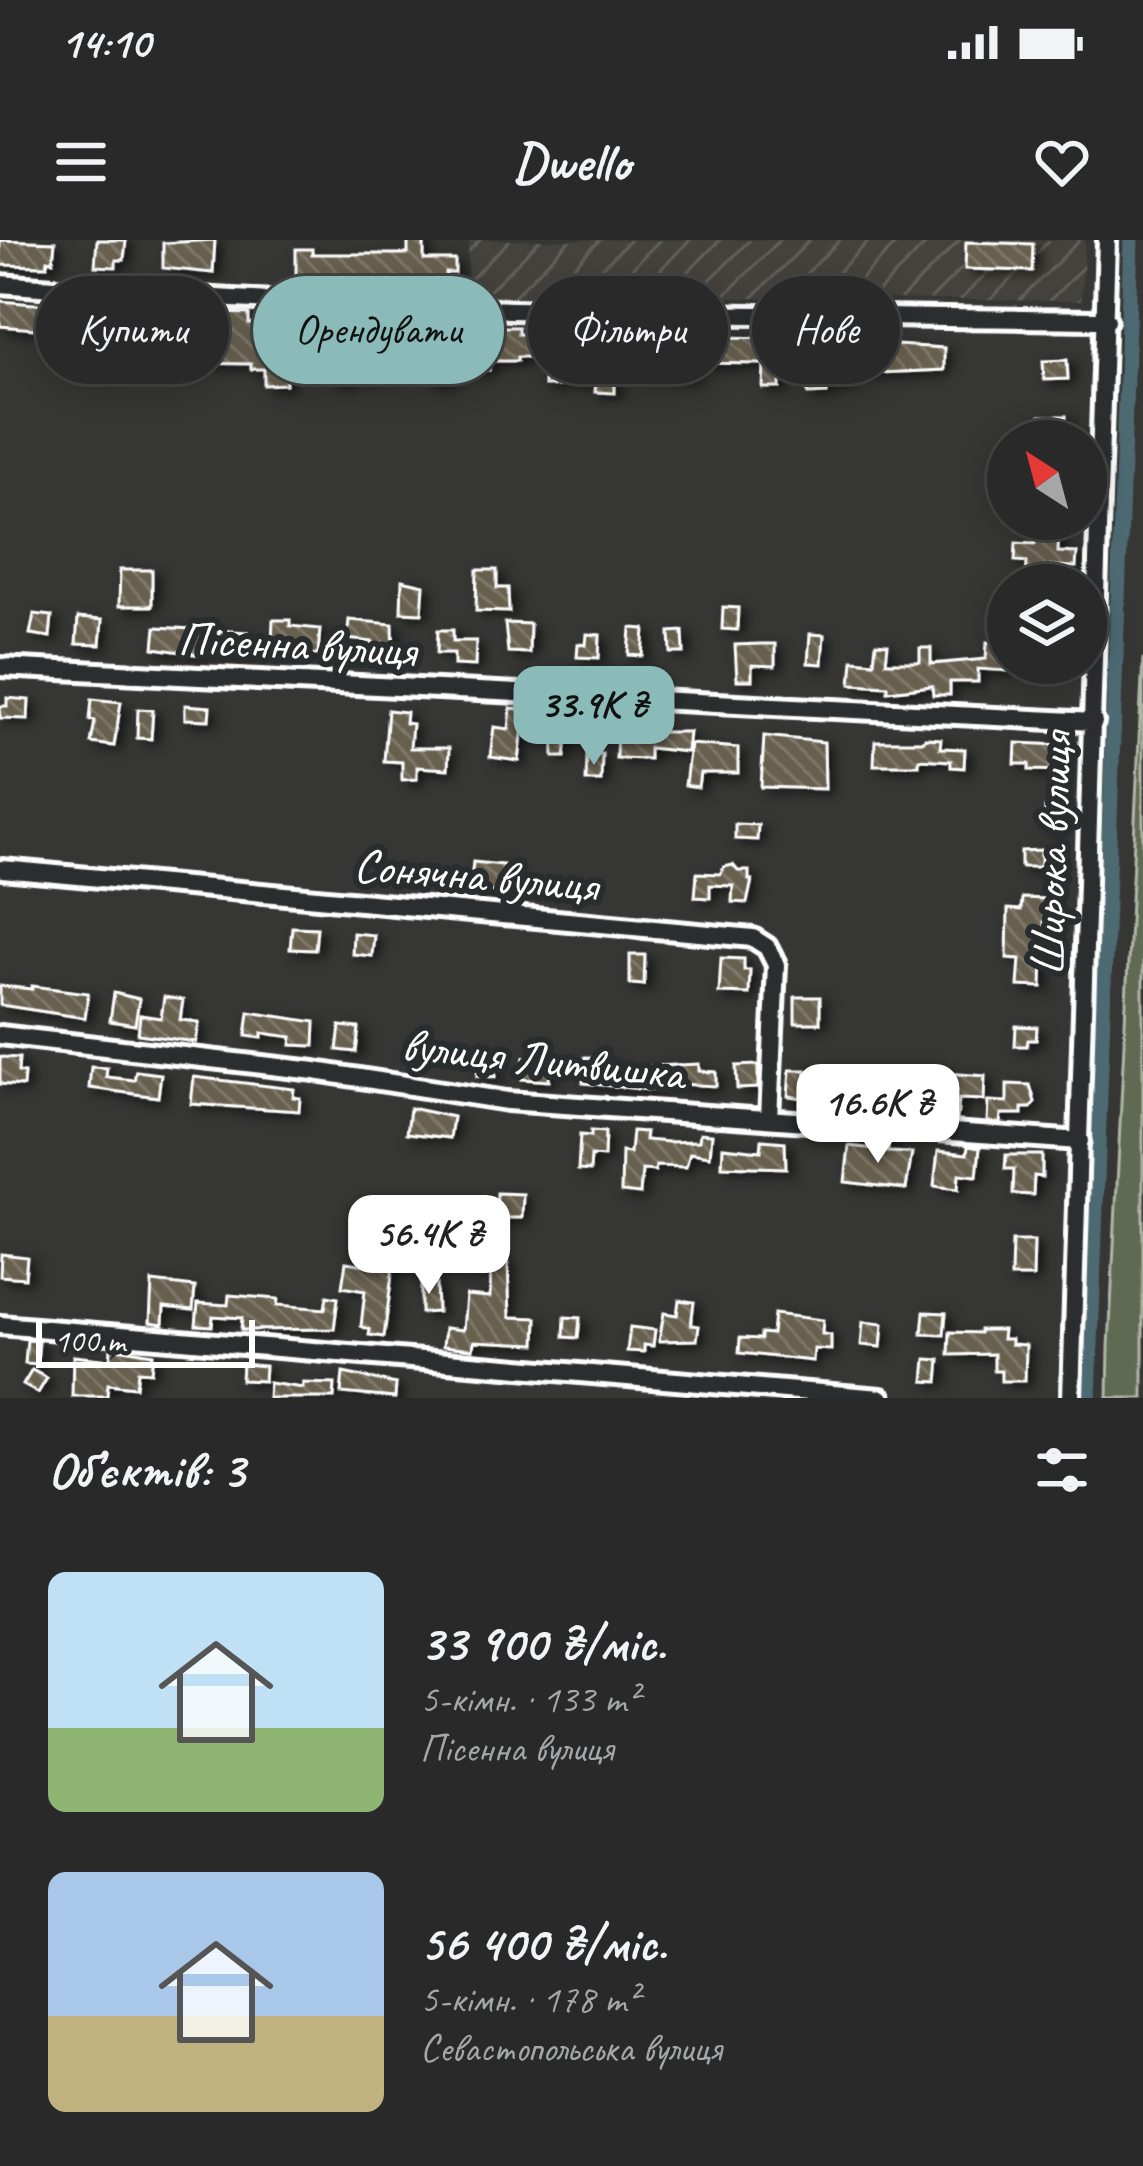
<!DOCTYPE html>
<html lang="uk">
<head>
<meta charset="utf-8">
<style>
	:root { --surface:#282928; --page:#303130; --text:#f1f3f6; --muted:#a5a6a8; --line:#444545; --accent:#8bbbb9 }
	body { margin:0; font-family:Caveat,sans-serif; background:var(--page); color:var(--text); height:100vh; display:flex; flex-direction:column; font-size:45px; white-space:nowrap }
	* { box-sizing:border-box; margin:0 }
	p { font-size:39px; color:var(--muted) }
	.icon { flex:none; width:66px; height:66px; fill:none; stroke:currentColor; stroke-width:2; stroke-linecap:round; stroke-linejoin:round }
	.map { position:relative; height:1158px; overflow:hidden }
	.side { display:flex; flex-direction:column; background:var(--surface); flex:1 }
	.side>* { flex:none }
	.guide { position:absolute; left:36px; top:36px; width:1071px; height:108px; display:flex; gap:24px }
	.needle { width:78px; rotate:324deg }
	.controls { position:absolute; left:987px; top:180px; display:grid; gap:24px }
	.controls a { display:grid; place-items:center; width:120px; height:120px; border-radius:50%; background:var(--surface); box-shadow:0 6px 30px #0003,0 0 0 3px var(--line); font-size:60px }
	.scale { position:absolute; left:36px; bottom:30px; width:219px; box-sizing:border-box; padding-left:12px; border:6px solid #fff; border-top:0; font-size:33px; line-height:42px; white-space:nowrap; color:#fff; -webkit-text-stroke:9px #2a2d2e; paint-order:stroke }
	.price { position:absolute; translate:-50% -102px; padding:0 27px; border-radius:24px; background:#fff; color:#222; font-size:39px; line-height:78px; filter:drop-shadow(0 3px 6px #0008) }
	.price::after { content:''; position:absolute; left:50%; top:72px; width:36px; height:27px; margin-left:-18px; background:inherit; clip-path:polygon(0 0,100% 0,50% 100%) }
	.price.selected { background:var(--accent); color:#111 }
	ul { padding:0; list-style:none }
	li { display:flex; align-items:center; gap:36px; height:300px; padding:0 48px }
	li span { display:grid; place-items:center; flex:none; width:336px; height:240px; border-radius:18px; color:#555 }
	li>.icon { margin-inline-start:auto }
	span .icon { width:144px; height:144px; fill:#fffc; stroke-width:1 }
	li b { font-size:51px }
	h2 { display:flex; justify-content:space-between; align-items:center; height:144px; padding:0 48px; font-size:51px }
	.chip { padding:0 42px; border-radius:54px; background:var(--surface); box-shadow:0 6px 30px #0003,0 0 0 3px var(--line); font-size:42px; line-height:108px }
	.chip.selected { background:var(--accent); color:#111 }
	.status { display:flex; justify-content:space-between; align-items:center; height:84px; padding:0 60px; background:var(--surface); direction:ltr }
	.status svg { height:33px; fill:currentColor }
	header { display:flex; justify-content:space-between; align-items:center; height:156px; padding:0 48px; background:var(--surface); font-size:54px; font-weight:700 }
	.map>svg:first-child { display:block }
	.industrial { fill:url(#industrial-furrows) }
	.green { fill:#606b52; stroke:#b0b5a8; stroke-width:3 }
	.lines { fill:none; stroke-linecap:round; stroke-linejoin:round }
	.canal { stroke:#4e6b72; stroke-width:15 }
	.building { fill:url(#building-back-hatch); stroke:#fff; stroke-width:3; filter:url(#shadow) }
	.minor-casing { stroke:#fff; stroke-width:26 }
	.minor { stroke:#2a2d2e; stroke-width:16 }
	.labels { text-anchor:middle; stroke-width:12; stroke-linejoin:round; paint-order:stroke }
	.street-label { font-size:48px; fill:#fff; stroke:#2a2d2e }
</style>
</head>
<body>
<div class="status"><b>14:10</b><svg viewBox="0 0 49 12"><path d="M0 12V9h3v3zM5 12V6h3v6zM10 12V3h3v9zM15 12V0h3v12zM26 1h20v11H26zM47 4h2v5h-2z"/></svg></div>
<header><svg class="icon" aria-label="menu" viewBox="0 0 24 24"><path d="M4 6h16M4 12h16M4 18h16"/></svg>Dwello<svg class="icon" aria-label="heart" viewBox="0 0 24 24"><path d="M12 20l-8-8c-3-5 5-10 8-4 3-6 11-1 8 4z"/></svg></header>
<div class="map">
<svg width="1143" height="1158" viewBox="0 0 1143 1158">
	<defs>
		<pattern id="industrial-furrows" width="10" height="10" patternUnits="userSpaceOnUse" patternTransform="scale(3)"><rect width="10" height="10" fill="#45433d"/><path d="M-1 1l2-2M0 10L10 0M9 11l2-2" fill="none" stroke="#615f5a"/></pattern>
		<pattern id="building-back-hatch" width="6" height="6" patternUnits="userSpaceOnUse" patternTransform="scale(3)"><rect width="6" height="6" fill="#686050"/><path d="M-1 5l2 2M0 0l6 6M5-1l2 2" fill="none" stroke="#7f786a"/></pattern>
		<filter id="shadow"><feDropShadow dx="6" dy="4" stdDeviation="6" flood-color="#0009"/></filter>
	</defs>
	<rect width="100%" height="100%" fill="#363735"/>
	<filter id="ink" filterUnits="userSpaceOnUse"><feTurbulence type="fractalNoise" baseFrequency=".00833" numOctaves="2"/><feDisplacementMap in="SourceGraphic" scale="24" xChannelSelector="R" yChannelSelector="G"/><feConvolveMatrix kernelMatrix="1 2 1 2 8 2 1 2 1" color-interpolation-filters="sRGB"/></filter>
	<g filter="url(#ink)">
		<path class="industrial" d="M469 0H1085L1081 61 466 56Z"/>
		<path class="green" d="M1143 418V1158H1108L1109 1107Z"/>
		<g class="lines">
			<path class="canal" d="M1089 1158 1131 0"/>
		</g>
		<path class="building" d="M0 0 55 2 53 21 48 20 47 26 0 25Z
			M97 0H126L124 20H116V27L95 26Z
			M215 0 213 33 163 28V3Z
			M408 0H424V20H455V33H446L445 42 423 43 296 38V9H312V14H408Z
			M966 2 1033 4 1032 31 965 29Z
			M0 61 79 68 249 74V84H256L255 97 296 96V83L419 84 418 109H386L384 136 353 134 352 140 332 139V124L286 123V144L264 145V129H251V124L187 123 186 131 170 130 171 124 143 123V97L113 94 111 134H96V118H74V112H47L48 90 0 86Z
			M499 87H518V94L780 98 944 108V130L857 134 856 139 847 138V147L827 146V153L808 154 807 129 780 127V148H763L764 124 694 123V136H675L643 135V121L615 120V153L595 152 596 142H559V146H544V117H517V121H490L489 130 451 128V140H431V107H462L463 90 499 92Z
			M1067 120 1068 139 1044 140 1043 121Z
			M1040 176H1066V192H1054V199L1040 200Z
			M1036 285 1059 286 1058 312 1077 313 1076 327 1051 326 1050 345H1026L1027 322 1015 321 1016 303 1035 304Z
			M120 330H152V366H119Z
			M477 330H497V348H508L509 372 476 371Z
			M402 340 424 345 422 373 401 372Z
			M723 367 738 368 737 390 722 389Z
			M34 374 52 376 50 397 30 394Z
			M78 378 102 380 100 405 76 404Z
			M273 380H290V386L320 389 318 415 303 414 304 407 298 405 272 403Z
			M349 380 393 384 394 422 377 420 378 410 372 409 373 402 347 399Z
			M505 383 530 384 529 413 508 412Z
			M156 387 248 392 247 409 244 417 224 415 225 411 201 410V415L154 408Z
			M631 388 645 389 643 416 629 415Z
			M438 390H453V401H476L475 426 454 425V413H437Z
			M683 391 684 413H671L670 392Z
			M587 394 600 395 599 418 577 417 578 404 586 405Z
			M810 394 824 395 822 424 808 423Z
			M987 402 1008 404V431L978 429V442H950V455H933L932 446 888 451V446L851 444 853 420 874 422 876 403 888 404 886 422H920V408H931V424L986 419Z
			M761 404H775V426L752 425V440H737L735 405Z
			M7 458 29 460 28 479 0 478V466H7Z
			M92 459 121 462 114 506 91 503 95 481 90 480Z
			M185 465 210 467 209 480 185 479Z
			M511 468 525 470 519 521 490 517 494 487 509 489Z
			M138 469 153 470 151 499 137 498Z
			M388 470 406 472 405 483 412 484 410 508H449L448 529 417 527V539L402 540V522L384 521Z
			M553 480 569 481 565 517H554Z
			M617 487 631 488V492H689L687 512 649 508V519L616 518Z
			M764 496 824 502 825 549 761 547Z
			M925 498 941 499 940 508 965 509 964 528 951 527V521L919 519V525H874L875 501H924Z
			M1016 503 1063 505V531L1029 530V524H1015Z
			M690 504 738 508V533H700L698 547 685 545Z
			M587 514H602L601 541H586Z
			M1045 568H1059L1058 590H1044Z
			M735 584 758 585 757 600 735 599Z
			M1041 610V627H1021V611Z
			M473 622 503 625 501 640 509 641 508 653 470 650Z
			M733 625 738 631H749V640H752L747 663 732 662 733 646 710 645V658L695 657 697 633 720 634 724 627Z
			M1022 658 1045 659 1042 747 1018 746 1020 719 1007 718 1008 669 1021 670Z
			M292 687 317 688 315 710 290 709Z
			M353 693 374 695 372 716 352 714Z
			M630 715H645L644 745 630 744Z
			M721 718 744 719V730H750L749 754 719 753Z
			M0 746 32 749V746L88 753 85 778 0 765Z
			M114 753 139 759 135 785 110 781Z
			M164 757 183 760 180 780 199 782 196 802 138 794 140 775 161 778Z
			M795 757H820V783H795Z
			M249 772 315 782 314 806 291 805 292 797 262 793V798L246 796Z
			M340 786 359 788 356 812 337 810Z
			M1016 786 1037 787 1036 800H1028L1027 806H1015Z
			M480 811 497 812 495 837 477 836Z
			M0 817 19 818 18 832 24 833 23 846 0 844Z
			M524 817 551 819 549 841 522 839Z
			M585 817 606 818V825L633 827 699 824V831L716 832V846L659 843V851L583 843Z
			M758 825V848L737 849 736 826Z
			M91 827 107 828 106 837 134 840 136 831 161 834 158 857 89 848Z
			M790 830H806L804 858 788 856Z
			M918 831 985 836 984 860 959 859 957 880 944 879 945 859 916 857Z
			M194 837 294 849 293 857 300 858 299 871 191 864Z
			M1007 844 1030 845 1035 862 1031 868H1022V874H1001L1000 883 987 882 988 861 1007 862Z
			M410 868 453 877 450 898 407 893Z
			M591 891 605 892 604 917 591 916 590 931 578 930 580 895 591 896Z
			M632 891 646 892 645 900 668 902 699 901 700 893 712 894 710 916 690 913 686 927 656 926 655 931 642 930 640 954 621 952 622 912 630 913Z
			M762 900 785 902 786 928 722 926 723 907 761 911Z
			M876 900H889L888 912 912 913 906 949 845 942 849 906 875 909Z
			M968 906 980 908 977 936 959 934 958 949 934 946 938 911 967 914Z
			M1006 915H1042V937L1034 936 1033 955 1013 954 1014 929H1005Z
			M497 953 523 954 522 978H496Z
			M1012 1001H1034L1033 1037H1011Z
			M382 1009 395 1010 384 1097 369 1095 370 1090 361 1086 365 1051 342 1047 346 1022 381 1027Z
			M1 1014 27 1017 25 1038 0 1036Z
			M491 1021 508 1022 510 1077 537 1078 536 1104 474 1101 473 1109 443 1106 445 1088 463 1090 466 1055 490 1057Z
			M152 1042 195 1047 193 1070 164 1067 163 1084 150 1082Z
			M421 1042H436L437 1072 421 1073Z
			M229 1055 278 1059 277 1065 325 1069 327 1056 338 1058 334 1089 241 1090 242 1078 213 1076 212 1086 196 1085 198 1063 228 1065Z
			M679 1060 694 1062 691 1085 699 1086 697 1100 659 1101 664 1073 677 1075Z
			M924 1072 946 1073 944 1095 922 1094Z
			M774 1074 823 1080 822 1094 831 1095V1110L814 1109 813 1121 739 1113 740 1098 761 1099V1093L772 1094Z
			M565 1077 580 1078 578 1098 564 1097Z
			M863 1082 883 1084 881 1107 861 1105Z
			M630 1087 655 1090 653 1106 644 1105V1112L627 1111Z
			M980 1090H1003L1002 1099H1011V1104L1026 1105 1025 1141H1001V1131H994V1114L949 1115 950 1092 980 1093Z
			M27 1100 39 1101 37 1125 25 1124Z
			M111 1107 153 1114 151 1132 138 1131 136 1147 108 1144 107 1156H72L73 1116 110 1120Z
			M926 1119 940 1120 938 1142 924 1141Z
			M242 1124 265 1126 264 1141 241 1140Z
			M32 1130 47 1138 38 1153 23 1145Z
			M343 1133 396 1144 395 1158 341 1153Z
			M269 1143 303 1148V1143L335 1144 334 1158H268Z"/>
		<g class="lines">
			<g class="minor-casing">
				<path id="minor" d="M0 44C368 73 737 75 1107 80
					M0 427 1094 482
					M2 629 753 698 767 707 776 725 769 879
					M0 795 315 831 507 861 1080 901
					M0 1085 881 1158
					M1071 1158 1107 0"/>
			</g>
			<use href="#minor" class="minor"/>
		</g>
	</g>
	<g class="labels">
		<g class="street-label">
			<text transform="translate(297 403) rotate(3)" y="17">Пісенна вулиця</text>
			<text transform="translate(1050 614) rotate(-88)" y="17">Широка вулиця</text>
			<text transform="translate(476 634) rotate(5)" y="17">Сонячна вулиця</text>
			<text transform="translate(543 818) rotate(6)" y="17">вулиця Литвишка</text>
		</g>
	</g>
</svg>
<div class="controls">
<a><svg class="needle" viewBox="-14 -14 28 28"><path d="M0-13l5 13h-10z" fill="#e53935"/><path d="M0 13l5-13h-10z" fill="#a5a6a8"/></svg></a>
<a><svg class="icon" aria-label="layers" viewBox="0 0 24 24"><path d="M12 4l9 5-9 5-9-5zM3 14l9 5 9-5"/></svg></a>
</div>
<div class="scale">100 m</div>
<b class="price selected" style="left:594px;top:528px">33.9K ₴</b>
<b class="price" style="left:878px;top:926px">16.6K ₴</b>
<b class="price" style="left:429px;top:1057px">56.4K ₴</b>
<div class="guide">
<a class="chip">Купити</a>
<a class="chip selected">Орендувати</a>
<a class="chip">Фільтри</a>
<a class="chip">Нове</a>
</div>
</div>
<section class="side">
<h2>Об’єктів: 3<svg class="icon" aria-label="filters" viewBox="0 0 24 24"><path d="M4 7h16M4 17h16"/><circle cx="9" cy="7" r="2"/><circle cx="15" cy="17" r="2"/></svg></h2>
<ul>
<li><span style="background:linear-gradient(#bfe0f5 65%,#8fb573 0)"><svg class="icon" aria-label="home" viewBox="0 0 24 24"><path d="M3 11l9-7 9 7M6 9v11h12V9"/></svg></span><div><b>33 900 ₴/міс.</b><p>5-кімн. · 133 m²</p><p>Пісенна вулиця</p></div></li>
<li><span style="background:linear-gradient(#a9c7e8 60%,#c2b280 0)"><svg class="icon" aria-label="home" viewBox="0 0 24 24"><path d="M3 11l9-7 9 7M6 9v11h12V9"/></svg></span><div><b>56 400 ₴/міс.</b><p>5-кімн. · 178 m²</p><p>Севастопольська вулиця</p></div></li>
</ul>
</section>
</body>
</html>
